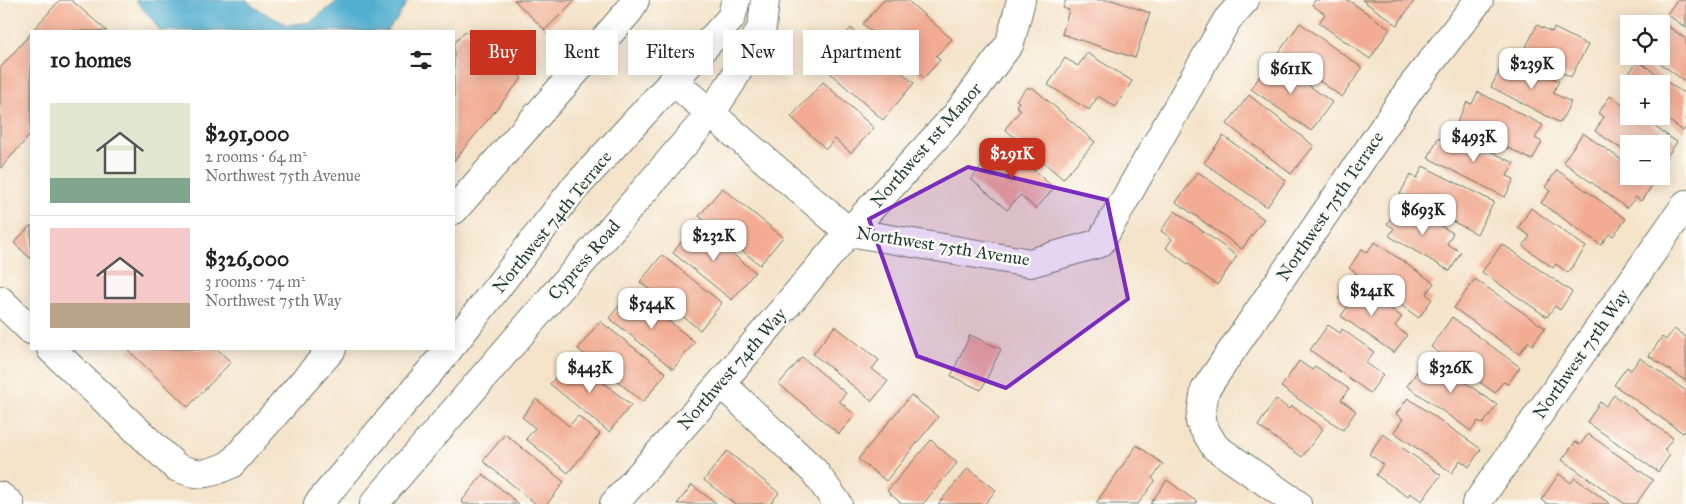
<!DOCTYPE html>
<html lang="en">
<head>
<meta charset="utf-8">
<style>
	:root { --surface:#fff; --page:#f2f2f2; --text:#222; --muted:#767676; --line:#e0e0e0; --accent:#c8321e }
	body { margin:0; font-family:"IM FELL Great Primer",serif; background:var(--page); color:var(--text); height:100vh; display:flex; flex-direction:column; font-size:19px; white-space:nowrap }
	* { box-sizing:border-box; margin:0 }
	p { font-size:16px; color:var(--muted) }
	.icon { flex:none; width:28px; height:28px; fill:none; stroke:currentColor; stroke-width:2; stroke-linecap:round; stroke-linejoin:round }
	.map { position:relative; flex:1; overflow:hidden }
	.drawer { position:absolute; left:30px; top:30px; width:425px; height:320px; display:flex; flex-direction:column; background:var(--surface); border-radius:0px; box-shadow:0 2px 12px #0003 }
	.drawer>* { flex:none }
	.guide { position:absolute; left:470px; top:30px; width:475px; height:45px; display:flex; gap:10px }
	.tools { position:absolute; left:1620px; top:15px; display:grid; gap:10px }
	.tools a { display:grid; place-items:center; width:50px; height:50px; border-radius:0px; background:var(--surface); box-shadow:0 2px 12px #0003; font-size:25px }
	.price { position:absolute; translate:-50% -42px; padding:0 11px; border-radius:10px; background:#fff; color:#222; font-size:16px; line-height:32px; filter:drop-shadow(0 1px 2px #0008) }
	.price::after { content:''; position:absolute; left:50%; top:30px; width:15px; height:11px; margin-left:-8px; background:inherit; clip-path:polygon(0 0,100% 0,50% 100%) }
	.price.on { background:var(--accent); color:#fff }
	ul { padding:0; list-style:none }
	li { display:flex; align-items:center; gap:15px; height:125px; padding:0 20px }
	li+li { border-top:1px solid var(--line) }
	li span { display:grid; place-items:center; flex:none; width:140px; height:100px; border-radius:0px; color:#555 }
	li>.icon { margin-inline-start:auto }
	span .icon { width:60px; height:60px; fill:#fffc; stroke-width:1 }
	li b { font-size:21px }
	h2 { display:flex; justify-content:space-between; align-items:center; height:60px; padding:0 20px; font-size:21px }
	.tag { padding:0 18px; border-radius:0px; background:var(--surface); box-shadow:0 2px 12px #0003; font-size:18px; line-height:45px }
	.tag.on { background:var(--accent); color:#fff }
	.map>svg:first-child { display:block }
	.water { fill:#52afd0; stroke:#387682 }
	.building { fill:#f2ac93 }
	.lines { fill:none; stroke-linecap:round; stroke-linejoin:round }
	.minor-casing { stroke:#6a7768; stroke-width:30 }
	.minor { stroke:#fff; stroke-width:28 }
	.marked { fill:#7b2cbf; fill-opacity:0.2; stroke:#7b2cbf; stroke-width:4; stroke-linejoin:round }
	.labels { text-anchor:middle; stroke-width:5; stroke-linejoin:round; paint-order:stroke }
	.street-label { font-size:18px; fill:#1f3d34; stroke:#fdfcf7 }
</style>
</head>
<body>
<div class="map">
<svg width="1686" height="504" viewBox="0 0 1686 504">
	<rect width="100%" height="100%" fill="#fdfcf7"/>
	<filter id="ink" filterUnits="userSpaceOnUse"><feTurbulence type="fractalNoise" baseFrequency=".02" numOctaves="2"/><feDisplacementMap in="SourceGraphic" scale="10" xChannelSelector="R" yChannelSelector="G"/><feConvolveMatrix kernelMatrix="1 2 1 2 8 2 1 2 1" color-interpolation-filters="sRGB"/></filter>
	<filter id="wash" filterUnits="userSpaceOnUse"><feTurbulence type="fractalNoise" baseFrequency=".0096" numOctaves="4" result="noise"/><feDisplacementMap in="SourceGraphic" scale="20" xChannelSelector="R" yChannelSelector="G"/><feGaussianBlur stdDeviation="1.12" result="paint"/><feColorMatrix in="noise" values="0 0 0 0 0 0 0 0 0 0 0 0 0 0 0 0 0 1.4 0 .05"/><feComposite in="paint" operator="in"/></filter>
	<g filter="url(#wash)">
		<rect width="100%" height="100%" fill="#f4e3c9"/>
		<path class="water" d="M135 0H247L254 7 287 25 310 22 339 0H408L398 18 387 31H160L151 18Z"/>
		<g id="blocks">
			<path class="building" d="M60 0H71L107 31H32Z
				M514 0H575L545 30Z
				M884 0H907L952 39 936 56 940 60 924 78 863 24Z
				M1066 0H1112L1150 13 1135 58 1062 34 1069 10 1063 8Z
				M1315 0H1348L1390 29 1370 59 1319 23 1325 14 1312 5Z
				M1362 0H1415L1397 25Z
				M1677 0H1686V28L1667 14Z
				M1662 22 1686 39V82L1650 56H1661Z
				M1300 23 1362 68 1342 97 1279 52Z
				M1537 25 1552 32 1554 28 1588 45 1571 77 1523 53Z
				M851 28 914 83 883 120 820 64Z
				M465 31 522 78 454 161V44Z
				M31 33V134L0 169V68Z
				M1087 53 1132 81 1116 107 1098 96 1089 110 1048 85 1065 58 1078 66Z
				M1272 59 1332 102 1311 131 1251 89Z
				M1504 61 1509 64 1510 62 1524 69 1526 65 1559 81 1553 93 1571 102 1560 123 1491 87Z
				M1638 61 1686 95V126L1683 131 1667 119 1664 124 1653 116H1661V84H1630L1624 80Z
				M823 82 874 128 851 153 835 139 826 149 791 117Z
				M1028 87 1030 89 1032 87 1095 142 1063 179 1005 129 1021 110 1016 106 1019 102 1016 100Z
				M1478 92 1543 125 1535 138 1542 142 1532 160 1457 122 1467 102 1472 104Z
				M1249 95 1314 146 1291 174 1227 124Z
				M1610 96 1629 109V116H1639L1677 142 1661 165V144H1629V154L1595 131 1604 117 1598 113Z
				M1450 131 1514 163 1507 176 1514 179 1505 197 1428 158 1438 138 1444 141Z
				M1583 133 1629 165V176H1645L1654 183 1641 201 1636 197 1627 208 1563 162Z
				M1223 136 1286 180 1267 207 1204 163Z
				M1007 146 1054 188 1036 209 1020 195 1007 210 971 179 992 155 996 158Z
				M1423 166 1494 202 1477 234 1400 194 1410 175 1417 178Z
				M1557 170 1626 219 1613 236 1609 234 1601 245 1541 203 1550 191 1545 187Z
				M1198 172 1264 219 1242 249 1176 202Z
				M722 188 783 237 760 265 699 216Z
				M1400 202 1453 233 1447 244 1461 252 1450 271 1389 236 1394 228 1387 224Z
				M1531 208 1586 247 1568 273 1556 264 1553 268 1523 246 1530 236 1518 228Z
				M1175 211 1237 256 1217 285 1166 248 1172 239 1161 231Z
				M695 224 755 272 732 300 673 253Z
				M31 225V259L14 243Z
				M1375 242 1434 283 1426 294 1432 299 1419 318 1349 268 1362 249 1367 252Z
				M1502 244 1572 292 1560 310 1555 306 1547 317 1482 272Z
				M662 255 722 303 700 330 640 282Z
				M1475 279 1545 328 1532 345 1528 342 1519 354 1454 308Z
				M1351 281 1402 317 1395 326 1407 335 1394 353 1341 316 1348 306 1338 299Z
				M631 291 695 342 673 369 609 318Z
				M1452 317 1520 367 1508 384 1503 382 1495 393 1431 347Z
				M600 321 666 373 643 402 578 349Z
				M1328 325 1340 333 1342 329 1374 352 1366 363 1383 375 1370 393 1310 350Z
				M835 326 879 360 872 369 888 381 872 401 813 354Z
				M1674 329 1686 337V381L1649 356 1662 337 1666 340Z
				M970 335 1001 349 981 390 951 376Z
				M127 349H217L231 362 188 407Z
				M1428 356 1497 405 1483 424 1478 421 1471 431 1407 386Z
				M572 357 631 405 609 432 550 384Z
				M802 357 846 393 839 401 855 415 839 434 779 384Z
				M1640 358 1686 391V429L1683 433 1614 385 1627 367 1631 370Z
				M1299 361 1312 370 1315 366 1349 389 1341 400 1356 411 1343 430 1281 387Z
				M911 395 938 417 886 481 858 459Z
				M1614 395 1673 438 1664 450 1670 455 1658 472 1587 422 1600 402 1606 406Z
				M1408 398 1481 449 1469 467 1460 460 1452 473 1394 432 1403 419 1396 414Z
				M536 399 569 426 578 416 600 434 568 473 526 439 535 428 522 417Z
				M1276 399 1289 409 1292 406 1323 429 1302 457 1258 426Z
				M505 434 564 482 547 504H536L483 461Z
				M1383 434 1441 475 1422 501 1410 493 1408 497 1376 475 1383 464 1369 454Z
				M1588 434 1653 480 1636 504H1625L1562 460 1575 442 1580 445Z
				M931 440 957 463 923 504H902L887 491Z
				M1137 445 1163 464 1152 478 1155 481 1138 504H1097L1096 503Z
				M727 451 779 493 770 504H735L704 480Z
				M968 468 996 490 985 504H938Z
				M483 474 519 504H464L461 502Z
				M1559 474 1571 483 1575 478 1609 503 1608 504H1548L1541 500Z
				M1167 480 1197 502 1196 504H1150Z
				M692 485 717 504H677Z"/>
		</g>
	</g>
	<g filter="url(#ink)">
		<use href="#blocks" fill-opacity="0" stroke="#6a7768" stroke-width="1"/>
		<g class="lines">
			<g class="minor-casing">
				<path id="minor" d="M674 82 849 232 1030 263 1100 243 1227 20 1245 0
					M454 210 629 11 635 0
					M0 300 31 330
					M454 343 572 191 731 18 736 0
					M51 349 176 467C200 477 208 475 231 464L332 349
					M721 383 814 471 838 504
					M0 496 10 504
					M318 504 449 349
					M374 504 711 113 731 83 762 27 765 0
					M614 504 721 383 849 232 957 114 1010 43 1021 0
					M1297 504 1215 447 1200 422 1205 390 1409 90 1479 0
					M1476 504 1686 204"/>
			</g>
			<use href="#minor" class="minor"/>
		</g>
	</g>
	<path class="marked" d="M968 167 1107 200 1128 299 1006 388 917 356 869 219Z"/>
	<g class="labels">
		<g class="street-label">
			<text transform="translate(926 145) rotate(-49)" y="6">Northwest 1st Manor</text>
			<text transform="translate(1330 206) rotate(-56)" y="6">Northwest 75th Terrace</text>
			<text transform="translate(552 222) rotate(-51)" y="6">Northwest 74th Terrace</text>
			<text transform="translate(943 246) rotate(9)" y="6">Northwest 75th Avenue</text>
			<text transform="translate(584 260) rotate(-49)" y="6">Cypress Road</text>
			<text transform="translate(1581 354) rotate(-55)" y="6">Northwest 75th Way</text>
			<text transform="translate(732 369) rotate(-49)" y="6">Northwest 74th Way</text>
		</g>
	</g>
</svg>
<div class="tools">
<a><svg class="icon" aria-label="locate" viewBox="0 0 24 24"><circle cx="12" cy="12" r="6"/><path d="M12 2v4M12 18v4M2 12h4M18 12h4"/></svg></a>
<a>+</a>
<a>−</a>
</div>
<b class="price" style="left:1532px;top:90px">$239K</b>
<b class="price" style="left:1291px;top:95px">$611K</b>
<b class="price" style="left:1474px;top:163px">$493K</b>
<b class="price on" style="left:1012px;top:180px">$291K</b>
<b class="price" style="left:1423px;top:236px">$693K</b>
<b class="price" style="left:714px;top:262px">$232K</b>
<b class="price" style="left:1372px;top:317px">$241K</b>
<b class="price" style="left:652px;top:330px">$544K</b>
<b class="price" style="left:590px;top:394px">$443K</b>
<b class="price" style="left:1451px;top:394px">$326K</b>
<div class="guide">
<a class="tag on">Buy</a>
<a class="tag">Rent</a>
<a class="tag">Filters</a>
<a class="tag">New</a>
<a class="tag">Apartment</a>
</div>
<section class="drawer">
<h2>10 homes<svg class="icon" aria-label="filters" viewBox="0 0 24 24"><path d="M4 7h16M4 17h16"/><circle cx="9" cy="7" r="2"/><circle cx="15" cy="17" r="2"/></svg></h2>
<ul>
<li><span style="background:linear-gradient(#dfe7d0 75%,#7fa58c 0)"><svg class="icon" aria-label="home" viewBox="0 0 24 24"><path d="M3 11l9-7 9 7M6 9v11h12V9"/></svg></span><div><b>$291,000</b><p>2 rooms · 64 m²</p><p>Northwest 75th Avenue</p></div></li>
<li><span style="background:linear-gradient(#f6c9c9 75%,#b9a48a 0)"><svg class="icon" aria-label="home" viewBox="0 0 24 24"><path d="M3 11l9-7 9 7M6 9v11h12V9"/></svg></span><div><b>$326,000</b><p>3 rooms · 74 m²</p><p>Northwest 75th Way</p></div></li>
</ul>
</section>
</div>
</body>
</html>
